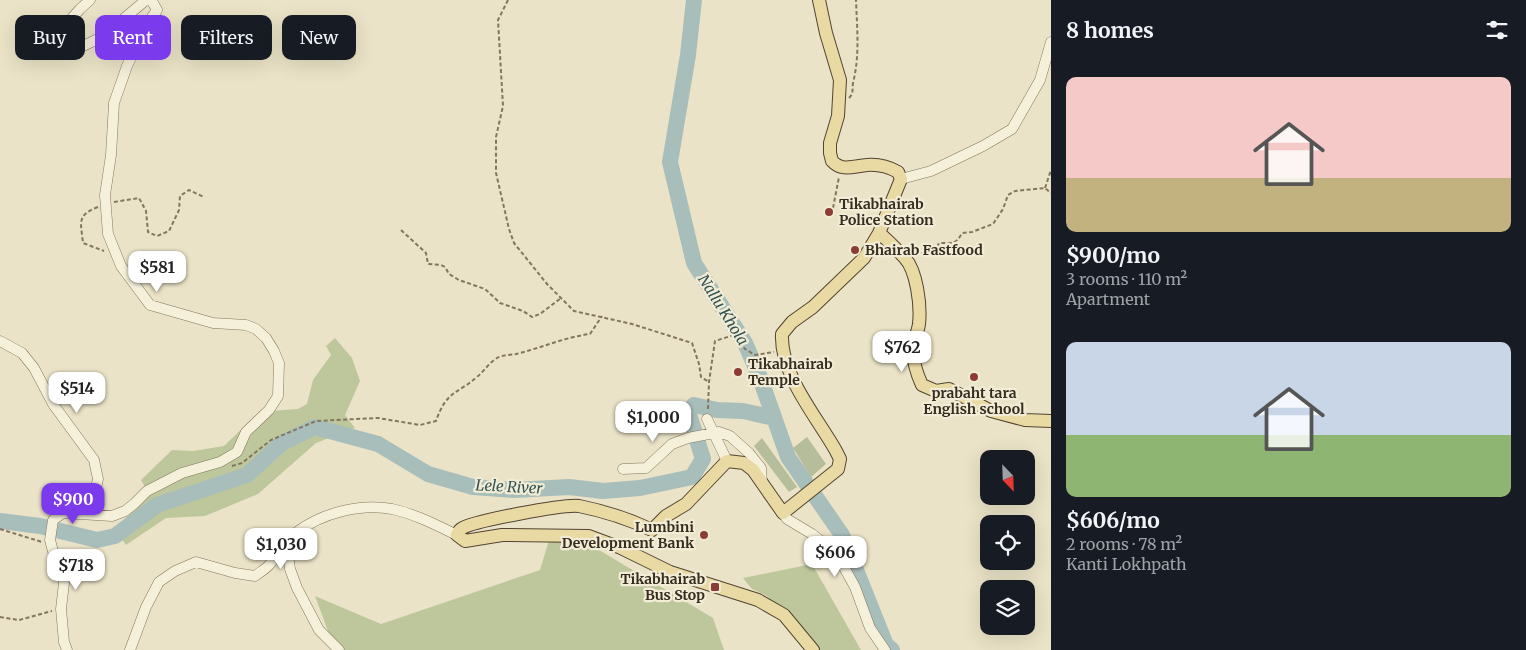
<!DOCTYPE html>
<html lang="en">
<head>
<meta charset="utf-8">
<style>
	:root { --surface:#171b24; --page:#242831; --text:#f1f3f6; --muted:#9ea1a6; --accent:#7c3aed }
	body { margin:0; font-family:Merriweather,serif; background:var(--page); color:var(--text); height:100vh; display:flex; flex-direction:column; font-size:19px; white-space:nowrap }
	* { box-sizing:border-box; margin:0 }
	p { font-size:16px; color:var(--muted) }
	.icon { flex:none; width:28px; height:28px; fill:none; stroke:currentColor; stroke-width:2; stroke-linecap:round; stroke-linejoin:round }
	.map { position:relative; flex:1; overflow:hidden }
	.details { display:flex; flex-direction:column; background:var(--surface); width:475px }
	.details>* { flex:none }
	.hud { position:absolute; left:15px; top:15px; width:475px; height:45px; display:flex; gap:10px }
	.needle { width:32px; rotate:157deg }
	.fabs { position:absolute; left:980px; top:450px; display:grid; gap:10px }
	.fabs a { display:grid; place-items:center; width:55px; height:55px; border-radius:10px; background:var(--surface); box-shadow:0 5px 20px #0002; font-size:25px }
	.price { position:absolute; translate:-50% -42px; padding:0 11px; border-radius:10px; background:#fff; color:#222; font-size:16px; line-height:32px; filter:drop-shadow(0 1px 2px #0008) }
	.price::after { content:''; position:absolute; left:50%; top:30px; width:15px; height:11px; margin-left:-8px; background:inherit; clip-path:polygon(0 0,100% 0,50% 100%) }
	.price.on { background:var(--accent); color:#fff }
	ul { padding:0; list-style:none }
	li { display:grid; align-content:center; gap:10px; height:265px; padding:0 15px }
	li span { display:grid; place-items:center; height:155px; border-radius:10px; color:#555 }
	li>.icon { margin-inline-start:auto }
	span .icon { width:90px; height:90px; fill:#fffc; stroke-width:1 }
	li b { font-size:21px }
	h2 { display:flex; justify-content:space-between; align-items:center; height:60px; padding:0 15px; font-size:21px }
	.tag { padding:0 18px; border-radius:10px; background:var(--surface); box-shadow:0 5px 20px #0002; font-size:18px; line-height:45px }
	.tag.on { background:var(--accent); color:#fff }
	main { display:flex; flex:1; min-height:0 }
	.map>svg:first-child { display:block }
	.green { fill:#bec79c }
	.cemetery { fill:#b5bd9a }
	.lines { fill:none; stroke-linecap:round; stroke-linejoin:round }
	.river { stroke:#a8beba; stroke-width:16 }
	.minor-casing { stroke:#84765e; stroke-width:11 }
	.major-casing { stroke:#524432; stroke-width:14 }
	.path { stroke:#84765e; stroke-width:2; stroke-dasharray:4 2.5; stroke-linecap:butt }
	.minor { stroke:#f5f0da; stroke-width:10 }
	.major { stroke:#e9d9a3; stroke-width:12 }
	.poi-dot { fill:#8c3c35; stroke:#f2ecd6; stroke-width:2 }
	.labels { text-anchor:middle; stroke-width:4.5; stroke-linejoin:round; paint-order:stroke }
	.poi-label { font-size:14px; font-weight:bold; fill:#352d20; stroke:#f2ecd6; text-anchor:start }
	.water-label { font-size:15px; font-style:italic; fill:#315354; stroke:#f2ecd6 }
</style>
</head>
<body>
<main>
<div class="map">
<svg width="1051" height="650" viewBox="0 0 1051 650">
	<rect width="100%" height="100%" fill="#eae3c7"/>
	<path class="green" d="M335 338 352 358 360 381 345 415 355 428 316 443 258 494 205 516 166 518 126 545 115 529 149 494 141 480 172 450 193 451 224 446 254 417 257 421 270 411 298 409 307 404 313 380 331 355 326 346Z
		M549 540 584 541 713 618 724 650H335L315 596 381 624 540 570Z
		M812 564 861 650H806L767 596 752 589 743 578Z"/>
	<path class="cemetery" d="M807 437 826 464 811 477 793 448Z
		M762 438 797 487 789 492 754 446Z"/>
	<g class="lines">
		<path class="river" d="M694 0 688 55 670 162 694 263 745 343 759 375 788 457 842 535 886 645 892 650
			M0 521 40 526 97 540 115 536 157 505 247 475 282 443 315 427 378 444 428 474 473 487 514 490 569 487 603 491 640 488 692 477 703 459 688 411 694 405 717 410 743 411 774 418"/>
		<g class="minor-casing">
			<path id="minor" d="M901 179 931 171 983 146 1012 129 1040 80 1051 42
				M0 341 22 353 34 368 53 404 94 460 98 479 90 514
				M707 419 727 461
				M623 469 646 468 672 444 688 438 719 432 730 436 749 453 761 468 762 484
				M783 513 787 519 812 534 836 553 855 587 870 628 885 650
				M286 541 290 569 297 588 319 630 339 650
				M67 650 64 642 61 609 64 583 61 567 54 555 50 540 53 520 63 513 112 516 125 511 134 504 147 491 182 473 220 462 237 452 246 432 269 410 278 396 279 363 274 351 266 338 256 329 246 325 213 323 150 305 121 266 108 234 105 195 111 155 114 103 127 66 147 24 157 10 152 1 146 0 102 37 81 47 71 42 65 26 80 9 90 0
				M130 650 146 607 159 582 175 571 196 562 235 573 255 576C260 572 266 569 270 564 279 553 285 540 297 532 322 513 361 503 392 509 415 514 436 525 457 535"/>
		</g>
		<g class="major-casing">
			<path id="major" d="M879 233C888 240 896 249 904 257 917 270 921 306 919 324 918 331 915 337 914 343 911 358 916 372 922 385L936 391 949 389 991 411 1025 420 1051 421
				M813 650 784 615 758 600 670 572 621 548 589 536 502 535 465 541 457 535C458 533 459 530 461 529 472 521 565 504 579 506 604 511 629 519 652 530L666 516 686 504 727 461 744 463 753 470 783 513 838 469 840 459 836 451C817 417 780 375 782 334L792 322 813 307 864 258 879 233 901 179 898 172C889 167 879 164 867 165 854 166 842 172 832 161L830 153V143L838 116 840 80 826 33 819 0"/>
		</g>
		<path class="path" d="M508 0 498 20 503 106 496 137V173L509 229 514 243 547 284 574 311 632 324 692 343 699 364 701 377 709 382
			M849 98C854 93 852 89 853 83 860 55 857 29 856 0
			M1045 188 1051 170
			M114 202 139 198 146 211 148 232 157 236 169 231 179 210 180 196 189 190 204 197
			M98 207C76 215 81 223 83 243L104 251
			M833 208 839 177
			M401 230 426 253 428 264 441 265 445 267 449 274 459 280 485 289 500 303 523 311 532 317 540 314 561 298
			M916 256 919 253H934L939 243C951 243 956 245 962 233L972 232 993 224 1003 209 1008 195 1015 191 1045 188 1051 193
			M708 409 709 382 715 341 734 335 745 349 755 355 774 352
			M232 466 242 463 271 440 316 421 378 418 420 425 436 421C447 390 456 395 477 377 484 371 489 363 497 358 502 355 510 355 516 354 541 348 565 337 590 334L602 316
			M0 529 42 542
			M0 617 19 620 52 611"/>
		<use href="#minor" class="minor"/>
		<use href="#major" class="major"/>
	</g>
	<g class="poi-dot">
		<circle cx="829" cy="212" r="5"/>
		<circle cx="855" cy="250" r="5"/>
		<circle cx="738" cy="372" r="5"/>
		<circle cx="974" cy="377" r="5"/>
		<circle cx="704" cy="535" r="5"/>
		<rect x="710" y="582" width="10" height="10" rx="2.5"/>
	</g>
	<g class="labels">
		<g class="poi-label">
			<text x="839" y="209">Tikabhairab<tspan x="839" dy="16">Police Station</tspan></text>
			<text x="865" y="255">Bhairab Fastfood</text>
			<text x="748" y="369">Tikabhairab<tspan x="748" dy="16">Temple</tspan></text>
			<text x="974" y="398" text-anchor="middle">prabaht tara<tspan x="974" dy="16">English school</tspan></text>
			<text x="694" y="532" text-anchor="end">Lumbini<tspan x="694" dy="16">Development Bank</tspan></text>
			<text x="705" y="584" text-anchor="end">Tikabhairab<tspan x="705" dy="16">Bus Stop</tspan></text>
		</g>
		<g class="water-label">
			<text transform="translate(723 310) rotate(58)" y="5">Nallu Khola</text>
			<text transform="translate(509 487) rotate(3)" y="5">Lele River</text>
		</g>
	</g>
</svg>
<div class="fabs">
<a><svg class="needle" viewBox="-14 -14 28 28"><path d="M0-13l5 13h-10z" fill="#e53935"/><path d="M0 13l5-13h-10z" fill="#9ea1a6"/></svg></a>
<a><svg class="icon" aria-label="locate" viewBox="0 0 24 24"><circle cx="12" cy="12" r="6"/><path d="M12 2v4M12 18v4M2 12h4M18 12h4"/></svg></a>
<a><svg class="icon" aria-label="layers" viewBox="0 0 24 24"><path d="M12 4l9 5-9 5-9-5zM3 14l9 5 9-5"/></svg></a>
</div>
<b class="price" style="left:157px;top:293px">$581</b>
<b class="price" style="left:902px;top:373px">$762</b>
<b class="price" style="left:77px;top:414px">$514</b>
<b class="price" style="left:653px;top:443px">$1,000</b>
<b class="price on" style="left:73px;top:525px">$900</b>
<b class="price" style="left:281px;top:570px">$1,030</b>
<b class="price" style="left:835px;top:578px">$606</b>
<b class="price" style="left:76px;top:591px">$718</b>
<div class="hud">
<a class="tag">Buy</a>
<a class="tag on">Rent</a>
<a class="tag">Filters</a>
<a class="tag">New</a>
</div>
</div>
<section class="details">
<h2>8 homes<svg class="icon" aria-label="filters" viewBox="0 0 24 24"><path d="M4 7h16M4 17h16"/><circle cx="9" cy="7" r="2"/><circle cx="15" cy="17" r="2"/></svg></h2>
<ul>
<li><span style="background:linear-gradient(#f6c9c9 65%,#c2b280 0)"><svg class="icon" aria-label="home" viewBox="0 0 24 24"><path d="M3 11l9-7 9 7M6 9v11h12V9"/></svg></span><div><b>$900/mo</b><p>3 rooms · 110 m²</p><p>Apartment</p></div></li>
<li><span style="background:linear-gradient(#c9d6e8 60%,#8fb573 0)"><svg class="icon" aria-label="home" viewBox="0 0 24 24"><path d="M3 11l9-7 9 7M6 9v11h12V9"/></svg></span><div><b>$606/mo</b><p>2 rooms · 78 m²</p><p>Kanti Lokhpath</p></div></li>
</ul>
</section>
</main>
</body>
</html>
